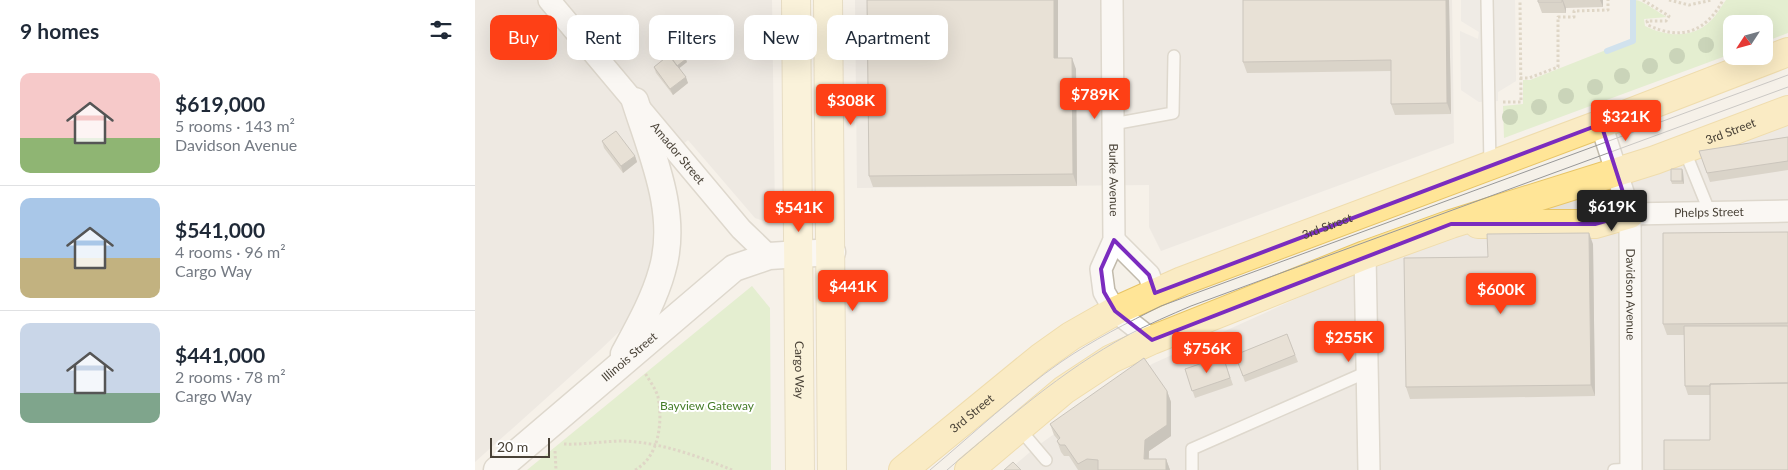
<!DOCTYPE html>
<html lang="en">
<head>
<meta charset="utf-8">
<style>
	:root { --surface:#fff; --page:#f2f2f3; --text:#1f2937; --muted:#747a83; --line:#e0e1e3; --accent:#fe4016 }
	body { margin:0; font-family:Lato,sans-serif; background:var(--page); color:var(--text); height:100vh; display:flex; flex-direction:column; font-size:19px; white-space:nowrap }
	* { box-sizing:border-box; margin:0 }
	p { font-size:16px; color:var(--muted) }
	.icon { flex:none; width:28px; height:28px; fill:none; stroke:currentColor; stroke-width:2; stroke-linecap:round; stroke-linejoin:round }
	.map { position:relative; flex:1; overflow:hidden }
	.side { display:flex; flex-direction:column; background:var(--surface); width:475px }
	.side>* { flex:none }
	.top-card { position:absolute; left:15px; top:15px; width:475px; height:45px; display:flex; gap:10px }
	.needle { width:32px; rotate:234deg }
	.buttons { position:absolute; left:1248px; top:15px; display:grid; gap:10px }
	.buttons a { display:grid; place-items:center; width:50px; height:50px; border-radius:10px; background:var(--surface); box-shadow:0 5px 20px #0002; font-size:25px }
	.scale { position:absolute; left:15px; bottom:12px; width:60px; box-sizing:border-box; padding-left:5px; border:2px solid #494237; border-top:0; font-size:14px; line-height:18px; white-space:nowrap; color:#494237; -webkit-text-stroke:4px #fff; paint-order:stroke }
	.price { position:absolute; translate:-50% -42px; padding:0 11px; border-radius:5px; background:var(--accent); color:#fff; font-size:16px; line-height:32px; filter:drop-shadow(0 1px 2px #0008) }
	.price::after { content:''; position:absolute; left:50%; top:30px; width:15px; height:11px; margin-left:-8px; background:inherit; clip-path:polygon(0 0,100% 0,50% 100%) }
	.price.current { background:#222; color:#fff }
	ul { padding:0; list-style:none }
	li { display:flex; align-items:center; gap:15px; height:125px; padding:0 20px }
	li+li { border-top:1px solid var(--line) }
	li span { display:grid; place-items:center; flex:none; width:140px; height:100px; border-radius:10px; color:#555 }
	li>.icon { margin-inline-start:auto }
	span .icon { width:60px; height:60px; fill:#fffc; stroke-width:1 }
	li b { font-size:21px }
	h2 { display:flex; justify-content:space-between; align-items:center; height:60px; padding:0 20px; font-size:21px }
	.tag { padding:0 18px; border-radius:10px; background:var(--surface); box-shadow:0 5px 20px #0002; font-size:18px; line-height:45px }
	.tag.current { background:var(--accent); color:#fff }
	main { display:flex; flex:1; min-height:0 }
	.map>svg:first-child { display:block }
	.industrial { fill:#e4e0da }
	.green { fill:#ceeab1 }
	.parking { fill:#e6e4e0 }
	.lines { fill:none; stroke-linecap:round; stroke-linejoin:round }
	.stream { stroke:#a4d0f2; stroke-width:6 }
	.service-casing { stroke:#c1baab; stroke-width:14 }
	.minor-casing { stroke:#c1baab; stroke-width:24 }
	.tertiary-casing { stroke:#c1baab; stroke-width:29 }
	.secondary-casing { stroke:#d6c698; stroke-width:30 }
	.primary-casing { stroke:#e7c465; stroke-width:30 }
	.path { stroke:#c3b69c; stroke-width:3; stroke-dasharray:2.5 2.5; stroke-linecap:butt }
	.service { stroke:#fff; stroke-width:11 }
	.minor { stroke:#fff; stroke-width:21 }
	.tertiary { stroke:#fff; stroke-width:26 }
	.secondary { stroke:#fff3c8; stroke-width:28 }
	.primary { stroke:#ffe597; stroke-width:28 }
	.tram { stroke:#989898; stroke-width:1 }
	.tree { fill:#94b17f }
	.wall { fill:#b9b1a3 }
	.shaded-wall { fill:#969085 }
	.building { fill:#d7cebe; stroke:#969085 }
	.marked { fill:none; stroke:#7b2cbf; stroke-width:4; stroke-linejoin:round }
	.labels { text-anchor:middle; stroke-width:4; stroke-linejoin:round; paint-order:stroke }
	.street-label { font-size:12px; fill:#494237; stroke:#fff }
	.park-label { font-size:12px; fill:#457c28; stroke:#fff }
</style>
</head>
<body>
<main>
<section class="side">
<h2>9 homes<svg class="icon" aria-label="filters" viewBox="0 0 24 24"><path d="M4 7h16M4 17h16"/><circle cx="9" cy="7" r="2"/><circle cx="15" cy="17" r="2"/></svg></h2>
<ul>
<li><span style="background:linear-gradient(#f6c9c9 65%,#8fb573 0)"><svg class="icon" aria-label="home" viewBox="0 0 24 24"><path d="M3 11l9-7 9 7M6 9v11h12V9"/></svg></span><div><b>$619,000</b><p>5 rooms · 143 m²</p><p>Davidson Avenue</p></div></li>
<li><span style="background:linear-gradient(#a9c7e8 60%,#c2b280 0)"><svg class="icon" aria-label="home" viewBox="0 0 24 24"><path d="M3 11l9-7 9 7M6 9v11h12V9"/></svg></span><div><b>$541,000</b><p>4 rooms · 96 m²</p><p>Cargo Way</p></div></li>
<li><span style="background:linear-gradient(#c9d6e8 70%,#7fa58c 0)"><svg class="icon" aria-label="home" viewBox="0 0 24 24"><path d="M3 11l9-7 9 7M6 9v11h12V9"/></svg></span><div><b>$441,000</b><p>2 rooms · 78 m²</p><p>Cargo Way</p></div></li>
</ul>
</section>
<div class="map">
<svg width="1313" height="470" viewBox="0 0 1313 470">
	<rect width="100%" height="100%" fill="#f5f1e9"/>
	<path class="industrial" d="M0 0H297L300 216 289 221 280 218 213 140 173 173 178 202 177 263 165 301 150 326 126 349 0 462Z
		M380 0H977L979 143 686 251 674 227V185L382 188Z
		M1313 111V470H534L561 447 677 364 858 282Z"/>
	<path class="green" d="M1160 0C1167 0 1184 13 1192 17L1169 19 1170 26C1194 38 1222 39 1240 16 1244 11 1247 5 1251 0H1313V33L1289 42V24H1256V54L1029 138 1028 106 1048 104V80H1055L1131 50 1132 52 1160 41Z
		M277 286 295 308 296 470H52Z"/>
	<path class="parking" d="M986 0H1040L1041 81 1023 92V101L1004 102 986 90 985 31 1003 39 1004 32 986 21Z"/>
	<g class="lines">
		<path class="stream" d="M1132 51 1158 41V0"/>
		<g class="service-casing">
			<path id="service" d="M1012 0 1015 166
				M638 124 698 113 699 56
				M1209 149 1235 213
				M543 427 571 460
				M717 470V449L892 372
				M1139 470 1156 469"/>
		</g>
		<g class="minor-casing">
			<g id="minor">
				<path id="s1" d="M74 0 266 229 294 256"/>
				<path id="s2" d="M637 0 639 240 626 269 629 292 640 311 677 340"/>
				<path id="s3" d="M1126 124 1155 214 1156 470"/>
				<path id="s4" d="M1155 214 1313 211"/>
				<path d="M639 240 674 275 680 293"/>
				<path d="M890 255 894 470"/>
			</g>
		</g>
		<g class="tertiary-casing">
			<g id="tertiary">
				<path d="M149 354C163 328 179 300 187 271 204 214 177 155 160 101"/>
				<path id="s5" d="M22 470 259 268 294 256 357 252"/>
			</g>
		</g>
		<g class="secondary-casing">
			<g id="secondary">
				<path id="s6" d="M321 0 325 470"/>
				<path d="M353 0 357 470"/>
			</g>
		</g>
		<g class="primary-casing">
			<g id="primary">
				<path d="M1003 224H1120L1155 214"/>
				<path id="s7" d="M428 470 565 358 596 336 640 311 707 281 1126 124 1313 52"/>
				<path id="s8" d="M494 470 589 390 636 359 677 340 890 255 976 224 1180 160 1313 110"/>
			</g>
		</g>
		<path class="path" d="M1168 0 1194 16 1191 21H1172L1173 25C1206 41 1231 32 1248 0
			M1194 0 1214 5 1237 0
			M1045 78H1054L1083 67V17H1099V11L1133 10V0
			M1028 102H1046L1045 0
			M89 444C108 445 128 441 148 441 184 442 223 456 257 470
			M80 451 81 470
			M160 470C184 457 188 422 183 397 181 389 174 380 170 373"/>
		<use href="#service" class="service"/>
		<use href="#minor" class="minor"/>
		<use href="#tertiary" class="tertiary"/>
		<use href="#secondary" class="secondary"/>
		<use href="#primary" class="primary"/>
		<path class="tram" d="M455 470C498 434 540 394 586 362 618 340 652 323 686 306L1313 75
			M472 470C530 421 586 371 653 335 674 324 695 315 716 306L1313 87"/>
	</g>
	<g class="tree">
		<circle cx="1231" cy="45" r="8"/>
		<circle cx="1202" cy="56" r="8"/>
		<circle cx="1175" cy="66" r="8"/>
		<circle cx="1147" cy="76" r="8"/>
		<circle cx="1120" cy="87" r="8"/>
		<circle cx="1091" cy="96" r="8"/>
		<circle cx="1064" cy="107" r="8"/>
		<circle cx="1035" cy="117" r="8"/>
	</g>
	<path class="wall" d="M392 0H583V58L601 69 602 186 398 187 394 176Z
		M974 0 976 114 920 115 916 104V71L772 73 768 62Z
		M1063 0H1128V7L1091 8V13H1067L1063 2Z
		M191 54 212 62 204 68 213 83 198 95 181 73 179 67 192 56Z
		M1313 137V170L1235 182 1224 151Z
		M127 141 160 156 162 162 148 173 129 148Z
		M1207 169 1208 172 1209 184H1197L1196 181Z
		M1313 232V470L1235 440V395H1213L1210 386 1209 335H1192L1188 324Z
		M1118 244 1120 396 935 399 931 387 1013 257Z
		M812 334 823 362 770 382 760 355Z
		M748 356 758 385 720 398 710 369Z
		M692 391 696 402V436L674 451V459H691L695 470H603L594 456H589L586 452 582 441 583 440 579 435 575 424Z"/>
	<path class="shaded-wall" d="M579 0H583V69L579 58Z
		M971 0H974L976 114 972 103Z
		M1087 0H1088L1091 8V13Z
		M1125 0H1128V7Z
		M597 58 601 69 602 186 598 174Z
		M211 59 212 62 202 70 201 66Z
		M211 77 213 83 198 95 195 89Z
		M160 156 162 162 148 173 146 166Z
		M1207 169 1208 172 1209 184 1207 181Z
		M1114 233 1118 244 1120 396 1116 385Z
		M692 391 696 402V436L674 451 673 470 669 459 670 440Z
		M691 459 695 470H691Z"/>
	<path class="building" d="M392 0H579V58H597L598 174 394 176Z
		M768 0H971L972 103 916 104V60L768 62Z
		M1063 0H1087V2H1063Z
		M201 47 211 59 202 66 194 55H193L191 54Z
		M194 55 211 77 195 89 179 67Z
		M141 131 160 156 146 166 127 141Z
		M1313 137V161L1232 173 1224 151Z
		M1196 169H1207V181H1196Z
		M1313 232V323L1188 324V233Z
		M1114 233 1116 385 931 387 929 258 1013 257 1012 234Z
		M1209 326H1313V383L1235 384V386H1210Z
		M812 334 820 355 768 376 760 355Z
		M748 356 755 378 717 391 710 369Z
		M669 358 692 391V425L670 440 669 459H691V470H623V460L612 459 603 464 590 445H585L582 441 585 438 575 424Z
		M1313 383V470H1189V440H1235V384Z
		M538 462 546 470H529Z"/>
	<path d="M0 0H1313V470H0ZM1126 124 1155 214 1120 224H976L677 340 640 311 629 292 626 269 639 240 674 275 680 293Z" fill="#f5f1e9" fill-opacity=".55" fill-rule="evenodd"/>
	<path class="marked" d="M1126 124 1155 214 1120 224H976L677 340 640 311 629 292 626 269 639 240 674 275 680 293Z"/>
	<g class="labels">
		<g class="street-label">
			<text dy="4" stroke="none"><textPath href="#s8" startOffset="841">3rd Street</textPath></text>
			<text dy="4" stroke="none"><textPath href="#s1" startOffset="200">Amador Street</textPath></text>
			<text dy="4" stroke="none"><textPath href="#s2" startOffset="180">Burke Avenue</textPath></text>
			<text dy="4" stroke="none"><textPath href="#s4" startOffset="79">Phelps Street</textPath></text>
			<text dy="4" stroke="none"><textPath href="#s7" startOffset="494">3rd Street</textPath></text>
			<text dy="4" stroke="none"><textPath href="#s3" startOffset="175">Davidson Avenue</textPath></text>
			<text dy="4" stroke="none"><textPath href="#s5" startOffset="174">Illinois Street</textPath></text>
			<text dy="4" stroke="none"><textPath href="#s6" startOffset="370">Cargo Way</textPath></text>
			<text dy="4" stroke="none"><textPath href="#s7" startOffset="89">3rd Street</textPath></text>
		</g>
		<g class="park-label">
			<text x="232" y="410">Bayview Gateway</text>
		</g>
	</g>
</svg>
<div class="buttons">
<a><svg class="needle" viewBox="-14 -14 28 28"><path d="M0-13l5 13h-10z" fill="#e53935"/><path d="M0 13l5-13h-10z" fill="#747a83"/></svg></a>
</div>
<div class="scale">20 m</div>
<b class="price" style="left:620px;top:120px">$789K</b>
<b class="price" style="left:376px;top:126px">$308K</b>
<b class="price" style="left:1151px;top:142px">$321K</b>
<b class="price current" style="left:1137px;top:232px">$619K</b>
<b class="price" style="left:324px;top:233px">$541K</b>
<b class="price" style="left:378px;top:312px">$441K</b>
<b class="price" style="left:1026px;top:315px">$600K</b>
<b class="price" style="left:874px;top:363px">$255K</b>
<b class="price" style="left:732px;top:374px">$756K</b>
<div class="top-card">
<a class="tag current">Buy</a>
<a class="tag">Rent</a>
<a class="tag">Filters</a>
<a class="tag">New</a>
<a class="tag">Apartment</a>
</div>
</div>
</main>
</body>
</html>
